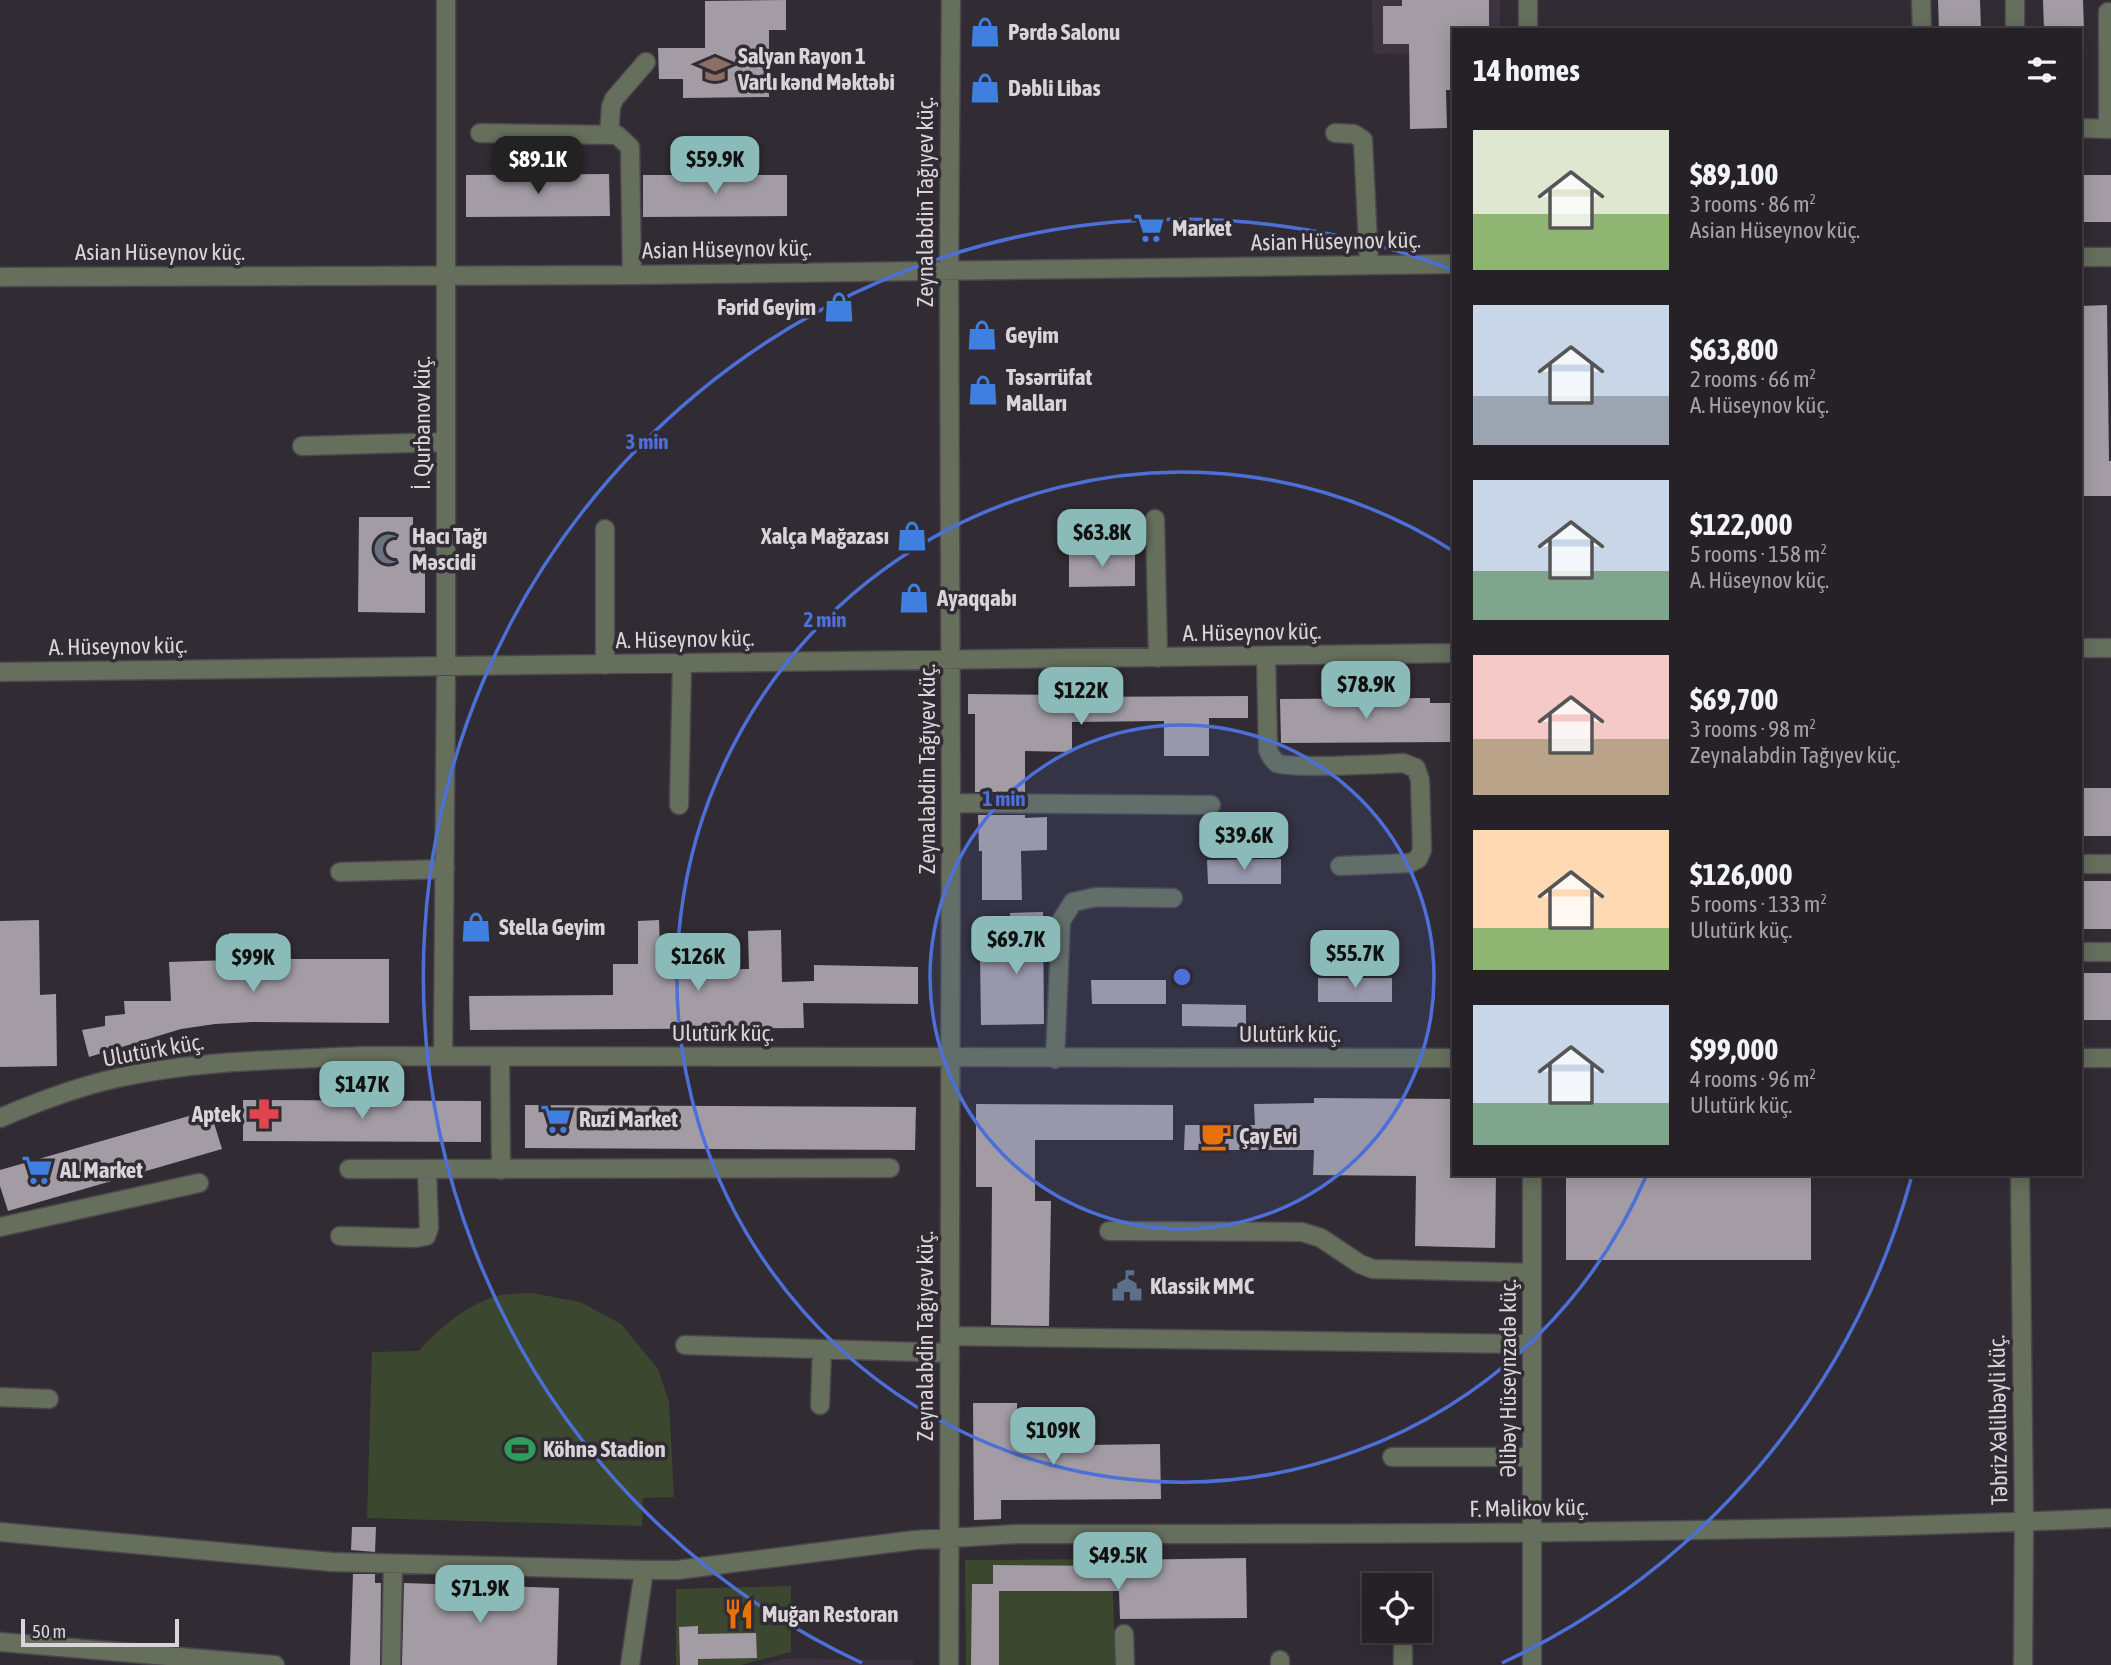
<!DOCTYPE html>
<html lang="en">
<head>
<meta charset="utf-8">
<style>
	:root { --surface:#252126; --page:#2d292e; --text:#f1f3f6; --muted:#a3a3a7; --line:#423e43; --accent:#8bbbb9 }
	body { margin:0; font-family:"Asap Condensed",sans-serif; background:var(--page); color:var(--text); height:100vh; display:flex; flex-direction:column; font-size:26px; white-space:nowrap }
	* { box-sizing:border-box; margin:0 }
	p { font-size:23px; color:var(--muted) }
	.icon { flex:none; width:38px; height:38px; fill:none; stroke:currentColor; stroke-width:2; stroke-linecap:round; stroke-linejoin:round }
	.map { position:relative; flex:1; overflow:hidden }
	.panel { position:absolute; left:1452px; top:28px; width:630px; height:1148px; display:flex; flex-direction:column; background:var(--surface); border-radius:0px; box-shadow:0 4px 18px #0003,0 0 0 2px var(--line) }
	.panel>* { flex:none }
	.buttons { position:absolute; left:1362px; top:1573px; display:grid; gap:14px }
	.buttons a { display:grid; place-items:center; width:70px; height:70px; border-radius:0px; background:var(--surface); box-shadow:0 4px 18px #0003,0 0 0 2px var(--line); font-size:35px }
	.scale { position:absolute; left:21px; bottom:18px; width:158px; box-sizing:border-box; padding-left:7px; border:4px solid #d8d4d9; border-top:0; font-size:19px; line-height:24px; white-space:nowrap; color:#d8d4d9; -webkit-text-stroke:5px #312c33; paint-order:stroke }
	.price { position:absolute; translate:-50% -60px; padding:0 16px; border-radius:14px; background:var(--accent); color:#111; font-size:23px; line-height:46px; filter:drop-shadow(0 2px 4px #0008) }
	.price::after { content:''; position:absolute; left:50%; top:42px; width:21px; height:16px; margin-left:-10px; background:inherit; clip-path:polygon(0 0,100% 0,50% 100%) }
	.price.on { background:#222; color:#fff }
	ul { padding:0; list-style:none }
	li { display:flex; align-items:center; gap:21px; height:175px; padding:0 21px }
	li span { display:grid; place-items:center; flex:none; width:196px; height:140px; border-radius:0px; color:#555 }
	li>.icon { margin-inline-start:auto }
	span .icon { width:84px; height:84px; fill:#fffc; stroke-width:1 }
	li b { font-size:30px }
	h2 { display:flex; justify-content:space-between; align-items:center; height:84px; padding:0 21px; font-size:30px }
	.map>svg:first-child { display:block }
	.built { fill:#3e3441 }
	.green { fill:#3c472f }
	.building { fill:#a39ca5 }
	.lines { fill:none; stroke-linecap:round; stroke-linejoin:round }
	.minor-casing { stroke:#4c474e; stroke-width:21 }
	.minor { stroke:#666e5c; stroke-width:18 }
	.ring { fill:none; stroke:#4c70d8; stroke-width:3.5 }
	.labels { text-anchor:middle; stroke-width:7; stroke-linejoin:round; paint-order:stroke }
	.poi-label { font-size:23px; font-weight:bold; fill:#d8d4d9; stroke:#312c33; text-anchor:start }
	.street-label { font-size:23px; fill:#d8d4d9; stroke:#312c33 }
	.centre { fill:#4c70d8; stroke:#312c33; stroke-width:3.5 }
	.ring-label { font-size:21px; text-anchor:middle; font-weight:bold; fill:#4c70d8; stroke:#312c33; stroke-width:7; stroke-linejoin:round; paint-order:stroke }
</style>
</head>
<body>
<div class="map">
<svg width="2111" height="1665" viewBox="0 0 2111 1665">
	<rect width="100%" height="100%" fill="#312c33"/>
	<path class="built" d="M1372 0H1500V30H1454V53L1373 54Z
		M783 1659 913 1660V1665H761Z"/>
	<path class="green" d="M532 1293 580 1302 621 1324 658 1369 669 1402 674 1497 643 1498 642 1526 367 1518 372 1352 419 1351C439 1328 464 1307 493 1297 505 1293 520 1294 532 1293Z
		M1112 1559 1115 1665H966L965 1560Z
		M791 1586V1652L741 1665H676V1589Z"/>
	<path class="building" d="M786 0V30H769V97L683 98V79H659L658 48H705V1Z
		M1402 0H1489V30H1454V90H1446L1447 128 1410 129 1409 44H1383V6H1402Z
		M1938 0H1980L1981 30H1939Z
		M2043 0H2083L2084 30H2044Z
		M609 174 610 216 466 217V175Z
		M643 175H787V216L643 217Z
		M2081 175H2111V222H2081Z
		M2107 305 2109 461H2111V496H2081V306Z
		M359 517H413V545H425V613L358 612Z
		M1069 551H1135V586L1069 587Z
		M968 694 1072 695V697L1248 696V718H1209V756H1164V721L1072 722V752L1025 751V792H975V714H968Z
		M1430 698V703H1454V742L1281 743 1280 699Z
		M2081 788H2111V836H2081Z
		M978 815H1025V818L1047 817V850L1021 851 1022 900H982V851H979Z
		M1281 859V884H1208L1207 860Z
		M2081 881H2111V929H2081Z
		M1043 912 1044 1024 981 1025 980 956H1010V913Z
		M39 920 40 995 56 994 57 1066 0 1067V921Z
		M659 920 660 948H692V970L749 969 748 931 781 930 782 982 814 981V965L918 967V1004L803 1003 804 1028 470 1030 469 996 613 995V964H638V921Z
		M229 933H278V959H389V1023L252 1022 215 1024 181 1029 89 1057 82 1030 105 1026V1016L125 1014 124 1001H171L169 962 230 960Z
		M2081 973H2111V1020H2081Z
		M1318 978H1392V1002H1318Z
		M1091 980H1166V1004H1092Z
		M1182 1004 1246 1005V1027L1182 1026Z
		M1314 1098 1454 1099V1174H1496L1495 1248 1415 1246 1416 1176 1313 1175 1314 1150H1184L1185 1125H1255L1254 1104 1314 1103Z
		M243 1100 481 1101V1142L243 1141Z
		M976 1104 1173 1105V1140H1035V1201H1051L1049 1326 991 1325 992 1187H976Z
		M525 1105 916 1107 915 1150 525 1148Z
		M210 1110 222 1149 8 1211 0 1186V1170Z
		M1566 1174H1811V1260H1566Z
		M973 1403H1017V1446L1160 1444 1161 1499 1001 1500V1519L974 1520Z
		M352 1527H376L375 1552 351 1550Z
		M1246 1558 1247 1618 1120 1619 1119 1591H999V1665H971L972 1584H993V1565L1119 1566V1560Z
		M353 1574H375V1583H381L380 1665H350Z
		M404 1583 559 1588 557 1665H402Z
		M698 1626V1634L756 1633 757 1658 698 1659V1665H680L679 1627Z"/>
	<g class="lines">
		<g class="minor-casing">
			<path id="minor" d="M1528 0V30
				M1921 0 1922 30
				M2015 0V30
				M2108 12V129
				M2081 128 2111 129
				M480 133 617 135 630 147 632 275
				M1335 133 1354 134 1363 140 1369 265
				M609 135 611 107 614 99 646 62
				M2081 257H2111
				M0 277 632 275 1454 264
				M302 446 446 442
				M1155 519 1158 658
				M605 529V665
				M2081 648H2111
				M1266 656 1268 750C1270 755 1273 760 1277 763 1288 769 1384 764 1403 763L1416 768 1420 780 1422 850 1418 859 1410 863 1340 866
				M0 672 1454 653
				M951 803 1211 805
				M679 805 682 664
				M2081 864H2111
				M340 872 445 869
				M2081 952H2111
				M443 1056 446 667V0
				M500 1057 501 1170
				M2081 1058H2111
				M1055 1059 1061 921 1073 902 1096 897 1173 898
				M0 1118C37 1102 77 1087 117 1078 197 1060 280 1060 362 1056L1454 1058
				M349 1169 890 1168
				M2020 1174 2024 1521 2023 1665
				M0 1227 199 1183
				M1109 1231 1302 1232 1321 1238 1360 1264 1373 1269 1532 1273
				M340 1236 416 1238 426 1236 429 1228 427 1170
				M950 1336 1532 1344
				M685 1345 950 1353
				M0 1397 49 1399
				M820 1405 822 1349
				M1392 1457H1532
				M0 1532 332 1562 644 1570H677L915 1540 1017 1534C1382 1534 1746 1534 2111 1518
				M1124 1634 1125 1665
				M0 1642 275 1665
				M1403 1648V1665
				M391 1665 393 1564
				M630 1665 644 1570
				M949 1665 951 803 949 270 951 0
				M1280 1665V1660
				M1532 1665V1174"/>
		</g>
		<use href="#minor" class="minor"/>
	</g>
	<circle cx="1182" cy="977" r="252" fill="#4c70d8" fill-opacity=".12"/>
	<g class="ring">
		<circle cx="1182" cy="977" r="252"/>
		<path d="M1647 1174A505 505 0 1 1 1453 551"/>
		<path d="M1911 1179A757 757 0 0 1 1502 1663M862 1663A757 757 0 0 1 1453 270"/>
	</g>
	<defs>
		<g id="shop-bare" transform="scale(2.415)"><path d="M-5-2.5h2.3a2.7 3.5 0 0 1 5.4 0H5L5.5 6h-11ZM-1.5-2.5h3a1.5 2.3 0 0 0-3 0Z" fill="#3f7fe0" stroke="#312c33" stroke-width="2.5" paint-order="stroke"/></g>
		<g id="school-bare" transform="scale(2.415)"><path d="M0-5L7-2L0 1L-7-2ZM-4 1L0 2.5L4 1V4Q0 6-4 4Z" fill="#8d6e63" stroke="#312c33" stroke-width="2.5" paint-order="stroke"/></g>
		<g id="supermarket-bare" transform="scale(2.415)"><path d="M-6-5.5h2.5l.6 2H6L4.5 2H-2.5L-4.4-4H-6ZM-1.5 3.2a1.3 1.3 0 1 0 .1 0ZM3 3.2a1.3 1.3 0 1 0 .1 0Z" fill="#3f7fe0" stroke="#312c33" stroke-width="2.5" paint-order="stroke"/></g>
		<g id="mosque-bare" transform="scale(2.415)"><path d="M3.5-4.9A6 6 0 1 0 3.5 4.9A5 5 0 1 1 3.5-4.9Z" fill="#6b7280" stroke="#312c33" stroke-width="2.5" paint-order="stroke"/></g>
		<g id="pharmacy-bare" transform="scale(2.415)"><path d="M-2-6h4v4h4v4h-4v4h-4v-4h-4v-4h4Z" fill="#e0444e" stroke="#312c33" stroke-width="2.5" paint-order="stroke"/></g>
		<g id="cafe-bare" transform="scale(2.415)"><path d="M-5.5-4.5H6V0H3Q3 3.5 0 3.5H-2.5Q-5.5 3.5-5.5 0ZM3-3.2v2h1.7v-2ZM-6 4.5H4V6H-6Z" fill="#e8710a" stroke="#312c33" stroke-width="2.5" paint-order="stroke"/></g>
		<g id="civic-bare" transform="scale(2.415)"><path d="M-.6-6.5H3V-4.5H.6V-3L4-1V1h2V6H-6V1h2V-1L-.6-3ZM-1.2 2.5V6h2.4V2.5Z" fill="#5c6f8a" stroke="#312c33" stroke-width="2.5" paint-order="stroke"/></g>
		<g id="stadium-bare" transform="scale(2.415)"><path d="M0-5a6.5 5 0 1 0 0 10a6.5 5 0 1 0 0-10ZM-3.5-1.8h7v3.6h-7Z" fill="#2e9e5b" stroke="#312c33" stroke-width="2.5" paint-order="stroke"/></g>
		<g id="restaurant-bare" transform="scale(2.415)"><path d="M-5-6h1v4h1v-4h1v4h1v-4h1v5L-1.5 .5V6h-2V.5L-5-1ZM5-6V6H3V1.5H1.5Q1.5-4 5-6Z" fill="#e8710a" stroke="#312c33" stroke-width="2.5" paint-order="stroke"/></g>
	</defs>
	<g fill-rule="evenodd">
		<use href="#shop-bare" x="985" y="32"/>
		<use href="#school-bare" x="715" y="69"/>
		<use href="#shop-bare" x="985" y="88"/>
		<use href="#supermarket-bare" x="1149" y="228"/>
		<use href="#shop-bare" x="839" y="307"/>
		<use href="#shop-bare" x="982" y="335"/>
		<use href="#shop-bare" x="983" y="390"/>
		<use href="#shop-bare" x="912" y="536"/>
		<use href="#mosque-bare" x="389" y="549"/>
		<use href="#shop-bare" x="914" y="598"/>
		<use href="#shop-bare" x="476" y="927"/>
		<use href="#pharmacy-bare" x="264" y="1114"/>
		<use href="#supermarket-bare" x="556" y="1119"/>
		<use href="#cafe-bare" x="1216" y="1136"/>
		<use href="#supermarket-bare" x="37" y="1170"/>
		<use href="#civic-bare" x="1127" y="1286"/>
		<use href="#stadium-bare" x="520" y="1449"/>
		<use href="#restaurant-bare" x="739" y="1614"/>
	</g>
	<g class="labels">
		<g class="poi-label">
			<text x="1008" y="40">Pərdə Salonu</text>
			<text x="738" y="64">Salyan Rayon 1<tspan x="738" dy="26">Varlı kənd Məktəbi</tspan></text>
			<text x="1008" y="96">Dəbli Libas</text>
			<text x="1172" y="236">Market</text>
			<text x="816" y="315" text-anchor="end">Fərid Geyim</text>
			<text x="1005" y="343">Geyim</text>
			<text x="1006" y="385">Təsərrüfat<tspan x="1006" dy="26">Malları</tspan></text>
			<text x="412" y="544">Hacı Tağı<tspan x="412" dy="26">Məscidi</tspan></text>
			<text x="889" y="544" text-anchor="end">Xalça Mağazası</text>
			<text x="937" y="606">Ayaqqabı</text>
			<text x="499" y="935">Stella Geyim</text>
			<text x="241" y="1122" text-anchor="end">Aptek</text>
			<text x="579" y="1127">Ruzi Market</text>
			<text x="1239" y="1144">Çay Evi</text>
			<text x="60" y="1178">AL Market</text>
			<text x="1150" y="1294">Klassik MMC</text>
			<text x="543" y="1457">Köhnə Stadion</text>
			<text x="762" y="1622">Muğan Restoran</text>
		</g>
		<g class="street-label">
			<text transform="translate(925 202) rotate(-90)" y="8">Zeynalabdin Tağıyev küç.</text>
			<text transform="translate(1336 241) rotate(-1)" y="8">Asian Hüseynov küç.</text>
			<text transform="translate(727 249) rotate(-1)" y="8">Asian Hüseynov küç.</text>
			<text x="160" y="260">Asian Hüseynov küç.</text>
			<text transform="translate(422 423) rotate(-90)" y="8">İ. Qurbanov küç.</text>
			<text transform="translate(1252 632) rotate(-1)" y="8">A. Hüseynov küç.</text>
			<text transform="translate(685 639) rotate(-1)" y="8">A. Hüseynov küç.</text>
			<text transform="translate(118 646) rotate(-1)" y="8">A. Hüseynov küç.</text>
			<text transform="translate(927 769) rotate(-90)" y="8">Zeynalabdin Tağıyev küç.</text>
			<text x="723" y="1041">Ulutürk küç.</text>
			<text x="1290" y="1042">Ulutürk küç.</text>
			<text transform="translate(153 1050) rotate(-10)" y="8">Ulutürk küç.</text>
			<text transform="translate(925 1336) rotate(-90)" y="8">Zeynalabdin Tağıyev küç.</text>
			<text transform="translate(1508 1378) rotate(-90)" y="8">Əlibəy Hüseynzadə küç.</text>
			<text transform="translate(1998 1420) rotate(-91)" y="8">Təbriz Xəlilbəyli küç.</text>
			<text transform="translate(1529 1508) rotate(-1)" y="8">F. Məlikov küç.</text>
		</g>
	</g>
	<circle cx="1182" cy="977" r="10" class="centre"/>
	<g class="ring-label">
		<text x="647" y="449">3 min</text>
		<text x="825" y="627">2 min</text>
		<text x="1004" y="806">1 min</text>
	</g>
</svg>
<div class="buttons">
<a><svg class="icon" aria-label="locate" viewBox="0 0 24 24"><circle cx="12" cy="12" r="6"/><path d="M12 2v4M12 18v4M2 12h4M18 12h4"/></svg></a>
</div>
<div class="scale">50 m</div>
<b class="price on" style="left:538px;top:196px">$89.1K</b>
<b class="price" style="left:715px;top:196px">$59.9K</b>
<b class="price" style="left:1102px;top:569px">$63.8K</b>
<b class="price" style="left:1366px;top:721px">$78.9K</b>
<b class="price" style="left:1081px;top:727px">$122K</b>
<b class="price" style="left:1244px;top:872px">$39.6K</b>
<b class="price" style="left:1016px;top:976px">$69.7K</b>
<b class="price" style="left:1355px;top:990px">$55.7K</b>
<b class="price" style="left:698px;top:993px">$126K</b>
<b class="price" style="left:253px;top:994px">$99K</b>
<b class="price" style="left:362px;top:1121px">$147K</b>
<b class="price" style="left:1053px;top:1467px">$109K</b>
<b class="price" style="left:1118px;top:1592px">$49.5K</b>
<b class="price" style="left:480px;top:1625px">$71.9K</b>
<section class="panel">
<h2>14 homes<svg class="icon" aria-label="filters" viewBox="0 0 24 24"><path d="M4 7h16M4 17h16"/><circle cx="9" cy="7" r="2"/><circle cx="15" cy="17" r="2"/></svg></h2>
<ul>
<li><span style="background:linear-gradient(#dfe7d0 60%,#8fb573 0)"><svg class="icon" aria-label="home" viewBox="0 0 24 24"><path d="M3 11l9-7 9 7M6 9v11h12V9"/></svg></span><div><b>$89,100</b><p>3 rooms · 86 m²</p><p>Asian Hüseynov küç.</p></div></li>
<li><span style="background:linear-gradient(#c9d6e8 65%,#9aa5b1 0)"><svg class="icon" aria-label="home" viewBox="0 0 24 24"><path d="M3 11l9-7 9 7M6 9v11h12V9"/></svg></span><div><b>$63,800</b><p>2 rooms · 66 m²</p><p>A. Hüseynov küç.</p></div></li>
<li><span style="background:linear-gradient(#c9d6e8 65%,#7fa58c 0)"><svg class="icon" aria-label="home" viewBox="0 0 24 24"><path d="M3 11l9-7 9 7M6 9v11h12V9"/></svg></span><div><b>$122,000</b><p>5 rooms · 158 m²</p><p>A. Hüseynov küç.</p></div></li>
<li><span style="background:linear-gradient(#f6c9c9 60%,#b9a48a 0)"><svg class="icon" aria-label="home" viewBox="0 0 24 24"><path d="M3 11l9-7 9 7M6 9v11h12V9"/></svg></span><div><b>$69,700</b><p>3 rooms · 98 m²</p><p>Zeynalabdin Tağıyev küç.</p></div></li>
<li><span style="background:linear-gradient(#ffd9b3 70%,#8fb573 0)"><svg class="icon" aria-label="home" viewBox="0 0 24 24"><path d="M3 11l9-7 9 7M6 9v11h12V9"/></svg></span><div><b>$126,000</b><p>5 rooms · 133 m²</p><p>Ulutürk küç.</p></div></li>
<li><span style="background:linear-gradient(#c9d6e8 70%,#7fa58c 0)"><svg class="icon" aria-label="home" viewBox="0 0 24 24"><path d="M3 11l9-7 9 7M6 9v11h12V9"/></svg></span><div><b>$99,000</b><p>4 rooms · 96 m²</p><p>Ulutürk küç.</p></div></li>
</ul>
</section>
</div>
</body>
</html>
